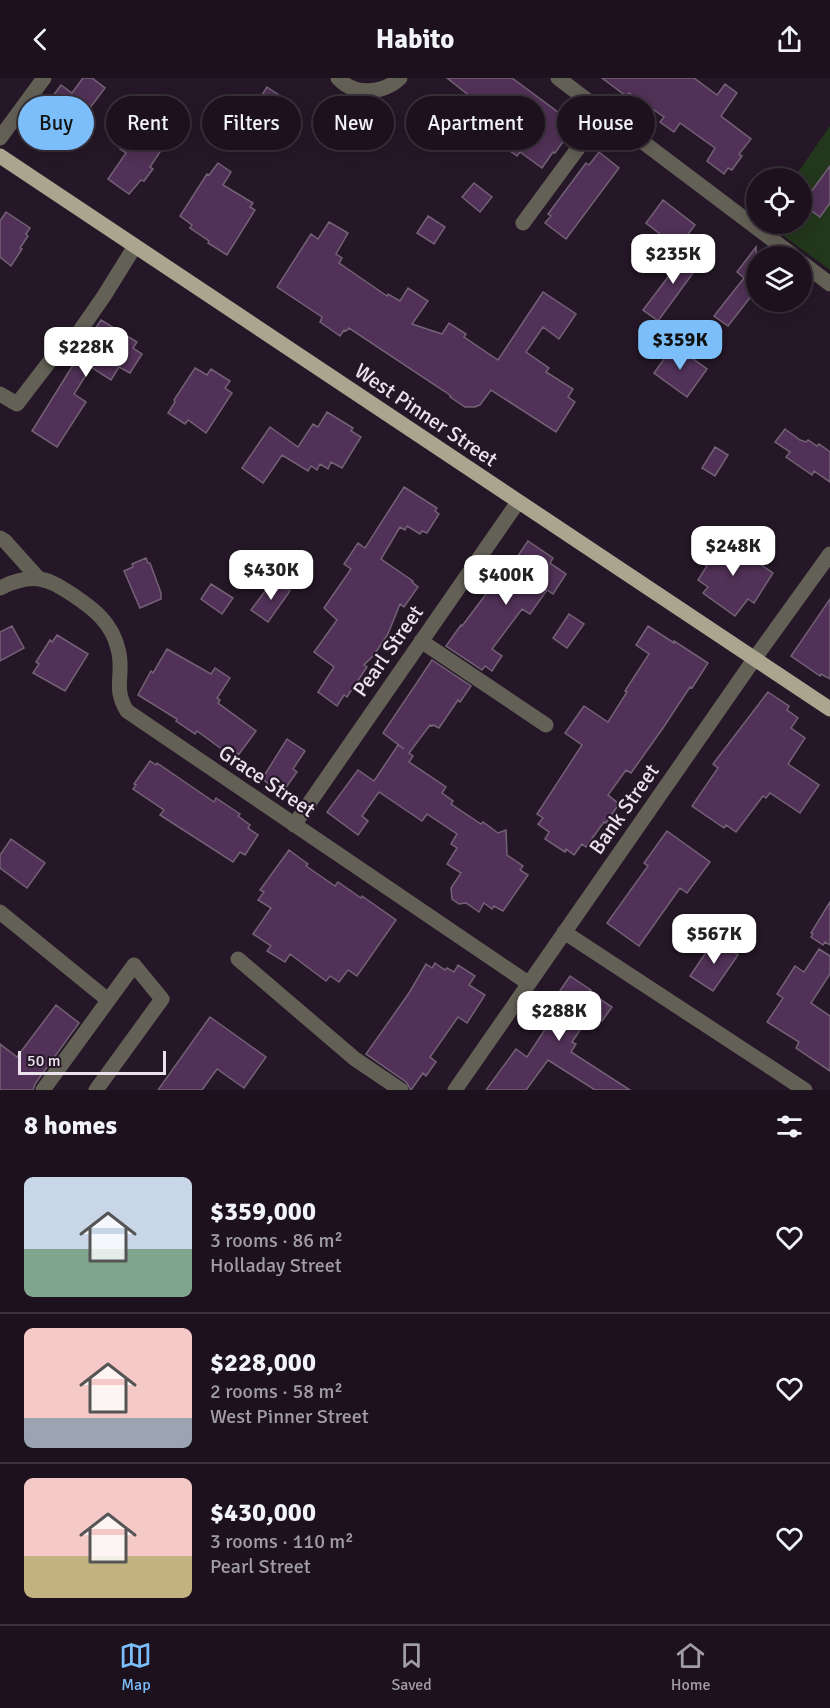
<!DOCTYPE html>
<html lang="en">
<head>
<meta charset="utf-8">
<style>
	:root { --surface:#1c111d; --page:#291f2a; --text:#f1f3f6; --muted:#a09da4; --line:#3a313b; --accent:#7cbef9 }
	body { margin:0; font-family:Signika,sans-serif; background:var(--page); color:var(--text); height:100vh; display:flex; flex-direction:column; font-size:22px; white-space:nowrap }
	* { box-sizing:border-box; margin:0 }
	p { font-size:20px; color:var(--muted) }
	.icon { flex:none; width:33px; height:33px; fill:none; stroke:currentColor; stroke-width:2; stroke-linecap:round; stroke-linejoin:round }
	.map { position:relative; height:1012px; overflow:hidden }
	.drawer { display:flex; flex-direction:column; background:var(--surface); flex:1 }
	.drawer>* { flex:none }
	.banner { position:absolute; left:18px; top:18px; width:795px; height:54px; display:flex; gap:12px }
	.controls { position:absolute; left:746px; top:90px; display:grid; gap:12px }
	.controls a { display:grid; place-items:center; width:66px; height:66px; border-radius:50%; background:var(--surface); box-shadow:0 3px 15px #0003,0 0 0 2px var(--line); font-size:30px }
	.scale { position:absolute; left:18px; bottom:15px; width:148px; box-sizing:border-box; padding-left:6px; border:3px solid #ebe2ed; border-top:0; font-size:16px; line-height:21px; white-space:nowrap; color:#ebe2ed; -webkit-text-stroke:4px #251727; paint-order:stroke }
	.price { position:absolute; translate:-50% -51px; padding:0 14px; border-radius:12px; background:#fff; color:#222; font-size:20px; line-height:39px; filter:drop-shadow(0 2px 3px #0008) }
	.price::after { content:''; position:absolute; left:50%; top:36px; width:18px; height:14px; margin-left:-9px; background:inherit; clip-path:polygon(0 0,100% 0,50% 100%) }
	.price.active { background:var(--accent); color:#111 }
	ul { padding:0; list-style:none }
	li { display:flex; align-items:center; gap:18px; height:150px; padding:0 24px }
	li+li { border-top:2px solid var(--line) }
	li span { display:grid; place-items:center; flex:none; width:168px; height:120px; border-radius:9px; color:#555 }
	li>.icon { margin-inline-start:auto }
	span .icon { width:72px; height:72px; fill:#fffc; stroke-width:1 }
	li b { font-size:26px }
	h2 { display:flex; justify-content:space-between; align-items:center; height:72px; padding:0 24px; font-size:26px }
	.chip { padding:0 21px; border-radius:27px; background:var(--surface); box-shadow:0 3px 15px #0003,0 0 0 2px var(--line); font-size:21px; line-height:54px }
	.chip.active { background:var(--accent); color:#111 }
	header { display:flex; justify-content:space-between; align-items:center; height:78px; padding:0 24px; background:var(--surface); font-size:27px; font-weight:800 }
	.tabs { display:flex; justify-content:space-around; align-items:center; height:84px; border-top:2px solid var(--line); background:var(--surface); font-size:16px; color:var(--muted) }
	.tabs a { display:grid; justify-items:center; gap:3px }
	.tabs .active { color:var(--accent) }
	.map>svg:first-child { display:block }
	.green { fill:#23371c }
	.building { fill:#513157; stroke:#736276; stroke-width:1.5 }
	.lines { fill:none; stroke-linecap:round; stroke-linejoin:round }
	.minor { stroke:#636056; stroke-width:15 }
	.major { stroke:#aba590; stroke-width:15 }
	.labels { text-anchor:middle; stroke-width:4.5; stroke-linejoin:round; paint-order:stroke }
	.street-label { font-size:21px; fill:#ebe2ed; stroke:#251727 }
</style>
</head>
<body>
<header><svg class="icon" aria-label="back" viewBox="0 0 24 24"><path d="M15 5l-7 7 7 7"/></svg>Habito<svg class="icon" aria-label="share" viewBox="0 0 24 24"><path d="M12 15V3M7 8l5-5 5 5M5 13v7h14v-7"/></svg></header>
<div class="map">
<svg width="830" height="1012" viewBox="0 0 830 1012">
	<rect width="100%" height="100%" fill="#251727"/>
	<path class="green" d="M830 48V192L767 146H801V100H794Z"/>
	<path class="building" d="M83 0H92L105 10 86 35 88 37 66 71 32 46 61 7 72 15Z
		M447 0H512L570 43 567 48 572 51 555 75 553 74 542 90 520 74 517 78 503 68 516 51 487 30 485 34 483 32 476 41 459 29 467 16Z
		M602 0H694L717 17 725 6 737 15 721 38 751 61 739 76 742 78 732 92 728 90 724 96 707 83 715 70 680 45 674 54 660 44 664 39 629 15 626 18Z
		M267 9 291 25 276 49 251 34Z
		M129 58 142 68 145 63 160 74 150 89 153 91 144 103 141 102 129 116 108 101 126 75 120 71Z
		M599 74 619 90 566 161 545 145 551 138 548 136 586 85 589 87Z
		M218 85 231 94 223 107 253 125 250 129 255 132 227 177 208 165 209 163 190 150 192 147 180 138 207 96 209 97Z
		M830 88V125L820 139 802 126Z
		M474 105 492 119 480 134 462 119Z
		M663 122 695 147 678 170 646 145Z
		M6 134 30 150 26 156 28 158 20 170 22 171 11 188 0 179V143Z
		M428 138 445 149 434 166 417 155Z
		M329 144 348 155 336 176 342 180 339 185 387 218 388 216 400 223 408 210 428 223 412 246 442 256 449 245 466 256 464 259 498 282 543 214 576 236 559 261 543 249 526 274 549 290 546 294 573 311 568 319 575 324 556 354 491 312 480 327 475 329H465L450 319 451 318 444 313 349 250 346 253 344 252 340 258 320 244 322 239 277 209 311 156 318 161Z
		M756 169V212L728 248 714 238 744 200 737 194Z
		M690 170 704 180 658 243 643 232Z
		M101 242 137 264 133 270 142 276 130 295 119 289 111 302 91 289 74 316 86 324 57 369 32 353 75 284 69 280 73 274 80 270 82 271Z
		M674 267 707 291 687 319 654 295Z
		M195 290 207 297 211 291 230 303 225 310 232 315 206 355 188 342 185 346 168 335 175 324 174 322Z
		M327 334 353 350 351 353 361 359 342 390 331 384 328 391 320 386 317 392 311 388 308 393 282 377 263 405 242 390 270 349 298 369 313 346 318 349Z
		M785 351 800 362 806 364 808 362 817 368 819 366 830 374V404L814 393 812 397 786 379 790 374 775 364Z
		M715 369 728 377 715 398 702 390Z
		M404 409 437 430 435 433 439 436 427 455 422 453 420 456 407 448 405 452 400 449 381 481 413 503 412 504 418 509 404 529 400 526 388 556 374 577 364 587 367 589 347 619 344 617 337 628 318 614 334 589 314 574 337 542 324 530 351 491 344 486 358 465 365 470Z
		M726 458 747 472 744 475 773 495 754 525 748 521 735 538 703 515 708 509 698 502 707 488 702 485 711 472 715 474Z
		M528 463 553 480 550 485 566 496 553 516 547 512 530 536 522 531 492 571 502 578 497 585 492 593 485 588 482 592 446 568 461 547 462 548 499 499 501 501 507 491 508 492Z
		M146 480 148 485H150L161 515V521L140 530 124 493 133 489 132 486Z
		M274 501 290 513 268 544 251 532Z
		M211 506 233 520 222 536 201 521Z
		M830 521V601L821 596 820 598 791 578Z
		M569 536 584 546 567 570 553 560Z
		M12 548 24 570 0 583V554Z
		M648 548 674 565V563L708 585 692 610 690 609 663 650 631 695 626 692 608 717 619 726 606 745 604 744 586 769 582 766 574 777 566 771 565 774 545 761 549 754 538 746 543 740 537 736 582 667 565 655 584 628 608 644 627 614 625 613 649 576 636 567Z
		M57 557 88 576 65 613 33 595 39 586 36 584 50 562 52 564Z
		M167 571 211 596 215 590 230 600 217 620 220 622 218 625 256 653 239 676 238 675 234 680 197 653 195 656 176 643 177 641 138 617 151 593 153 595Z
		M432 582 471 608 460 624 458 622 439 650 433 647 432 648 430 647 409 675 413 678 409 684 446 709 442 715 453 723 451 726 481 746 483 744 498 755 506 752 507 777 523 788 520 792 528 797 503 833 494 828 492 831 484 825 479 834 466 825 459 826 452 821 451 810 461 795 447 786 457 770 451 766 457 756 427 736 422 743 379 714 362 738 368 743 358 757 327 734 358 692 374 703 398 667 404 671 383 655Z
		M768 614 789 628 787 632 798 640 791 650 805 660 788 686 819 707 800 735 770 715 766 720 763 718 736 754 726 747 724 750 692 728 718 690 713 686Z
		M287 661 305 673 293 691 297 694 282 715 262 701Z
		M150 683 156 687 157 685 214 724 216 720 240 736 238 738 250 747 248 750 258 757 245 777 240 774 233 784 160 737 164 732 133 711 136 707 134 706Z
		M667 753 710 784 687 815 680 810 639 868 607 845 648 788 644 785Z
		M11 761 45 785 27 810 0 790V777Z
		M289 772 308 786 306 788 335 808 338 804 361 820 362 818 396 842 357 898 348 892 339 904 330 898 326 903 290 876 285 884 267 873 271 868 253 856 271 830 258 822 264 814 260 812Z
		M830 824V867L825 864 823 867 811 859 813 856 811 855Z
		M715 861 738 877 713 913 690 898Z
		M819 871 830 878V896L811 925 830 938V993L796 970 799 964 767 944 783 920 777 916 795 888 804 894Z
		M435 885 445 892 447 890 454 894 458 887 475 898 469 907 485 917 467 945 458 939 430 979 436 984 426 998 423 995 411 1012 406 1004 366 976 409 915 426 886 432 890Z
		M570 898 591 912 589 914 612 929 602 943 591 936 572 964 576 966 571 974 630 1012H595L548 982 526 1012H486L516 971 527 979 546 950 541 947V928L546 919 555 920Z
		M56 927 79 945 35 1006 33 1012H0V966L17 979Z
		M210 939 266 979 244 1010 217 991 202 1012H158Z"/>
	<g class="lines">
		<path class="minor" d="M338 0C354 18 383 16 400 0
			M558 0 794 178
			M0 60 44 0
			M523 145 604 35
			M801 184 830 206
			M0 316 17 326 60 270 72 264 104 218 135 168
			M0 460 5 463 39 501
			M0 510C12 504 25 499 40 501 52 503 62 510 73 517 94 531 112 545 118 571 125 595 112 610 127 633L528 905
			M421 563 546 647
			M294 747 518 424
			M0 834 108 922
			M564 854 805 1012
			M238 881 355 981 401 1012
			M43 1012 134 887 162 921 96 1012
			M455 1012 755 580 830 476"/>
		<path class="major" d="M0 78 830 631"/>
	</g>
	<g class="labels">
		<g class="street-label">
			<text transform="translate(426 337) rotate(34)" y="7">West Pinner Street</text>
			<text transform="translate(388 573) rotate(-55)" y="7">Pearl Street</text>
			<text transform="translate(267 703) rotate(34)" y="7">Grace Street</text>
			<text transform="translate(624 731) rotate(-55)" y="7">Bank Street</text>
		</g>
	</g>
</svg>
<div class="controls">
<a><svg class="icon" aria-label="locate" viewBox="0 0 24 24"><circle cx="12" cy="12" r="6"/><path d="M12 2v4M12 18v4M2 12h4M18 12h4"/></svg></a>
<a><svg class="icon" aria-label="layers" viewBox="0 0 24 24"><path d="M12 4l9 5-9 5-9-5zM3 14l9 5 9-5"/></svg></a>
</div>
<div class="scale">50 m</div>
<b class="price" style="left:673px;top:207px">$235K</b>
<b class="price active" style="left:680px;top:293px">$359K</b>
<b class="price" style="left:86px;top:300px">$228K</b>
<b class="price" style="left:733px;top:499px">$248K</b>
<b class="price" style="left:271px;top:523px">$430K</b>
<b class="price" style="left:506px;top:528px">$400K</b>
<b class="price" style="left:714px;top:887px">$567K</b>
<b class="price" style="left:559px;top:964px">$288K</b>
<div class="banner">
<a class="chip active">Buy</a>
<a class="chip">Rent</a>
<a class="chip">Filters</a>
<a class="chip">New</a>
<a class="chip">Apartment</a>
<a class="chip">House</a>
</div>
</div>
<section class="drawer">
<h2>8 homes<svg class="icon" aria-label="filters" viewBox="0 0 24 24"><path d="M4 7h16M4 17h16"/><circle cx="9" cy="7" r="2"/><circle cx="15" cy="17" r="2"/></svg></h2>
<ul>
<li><span style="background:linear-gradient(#c9d6e8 60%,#7fa58c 0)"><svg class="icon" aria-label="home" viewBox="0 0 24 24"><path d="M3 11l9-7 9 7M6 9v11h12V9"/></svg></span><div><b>$359,000</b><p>3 rooms · 86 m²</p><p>Holladay Street</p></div><svg class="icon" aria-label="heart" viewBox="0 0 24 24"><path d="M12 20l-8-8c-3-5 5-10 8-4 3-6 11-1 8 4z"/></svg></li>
<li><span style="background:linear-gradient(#f6c9c9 75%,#9aa5b1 0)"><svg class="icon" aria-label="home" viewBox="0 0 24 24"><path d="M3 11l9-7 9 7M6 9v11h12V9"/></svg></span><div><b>$228,000</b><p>2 rooms · 58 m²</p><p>West Pinner Street</p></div><svg class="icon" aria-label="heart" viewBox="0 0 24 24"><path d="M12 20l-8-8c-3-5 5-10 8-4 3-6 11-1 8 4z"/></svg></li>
<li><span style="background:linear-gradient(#f6c9c9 65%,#c2b280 0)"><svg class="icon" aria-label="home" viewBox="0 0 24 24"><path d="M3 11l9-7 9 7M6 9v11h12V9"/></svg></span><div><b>$430,000</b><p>3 rooms · 110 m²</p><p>Pearl Street</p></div><svg class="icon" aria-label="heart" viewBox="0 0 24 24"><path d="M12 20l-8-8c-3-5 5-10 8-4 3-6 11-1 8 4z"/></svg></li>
</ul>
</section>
<nav class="tabs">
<a class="active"><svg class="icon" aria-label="map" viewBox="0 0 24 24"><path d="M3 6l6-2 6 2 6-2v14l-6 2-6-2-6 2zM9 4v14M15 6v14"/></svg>Map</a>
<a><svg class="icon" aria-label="saved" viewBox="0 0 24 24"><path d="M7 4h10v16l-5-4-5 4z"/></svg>Saved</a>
<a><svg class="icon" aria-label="home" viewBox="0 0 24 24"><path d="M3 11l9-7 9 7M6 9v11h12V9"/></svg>Home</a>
</nav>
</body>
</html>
